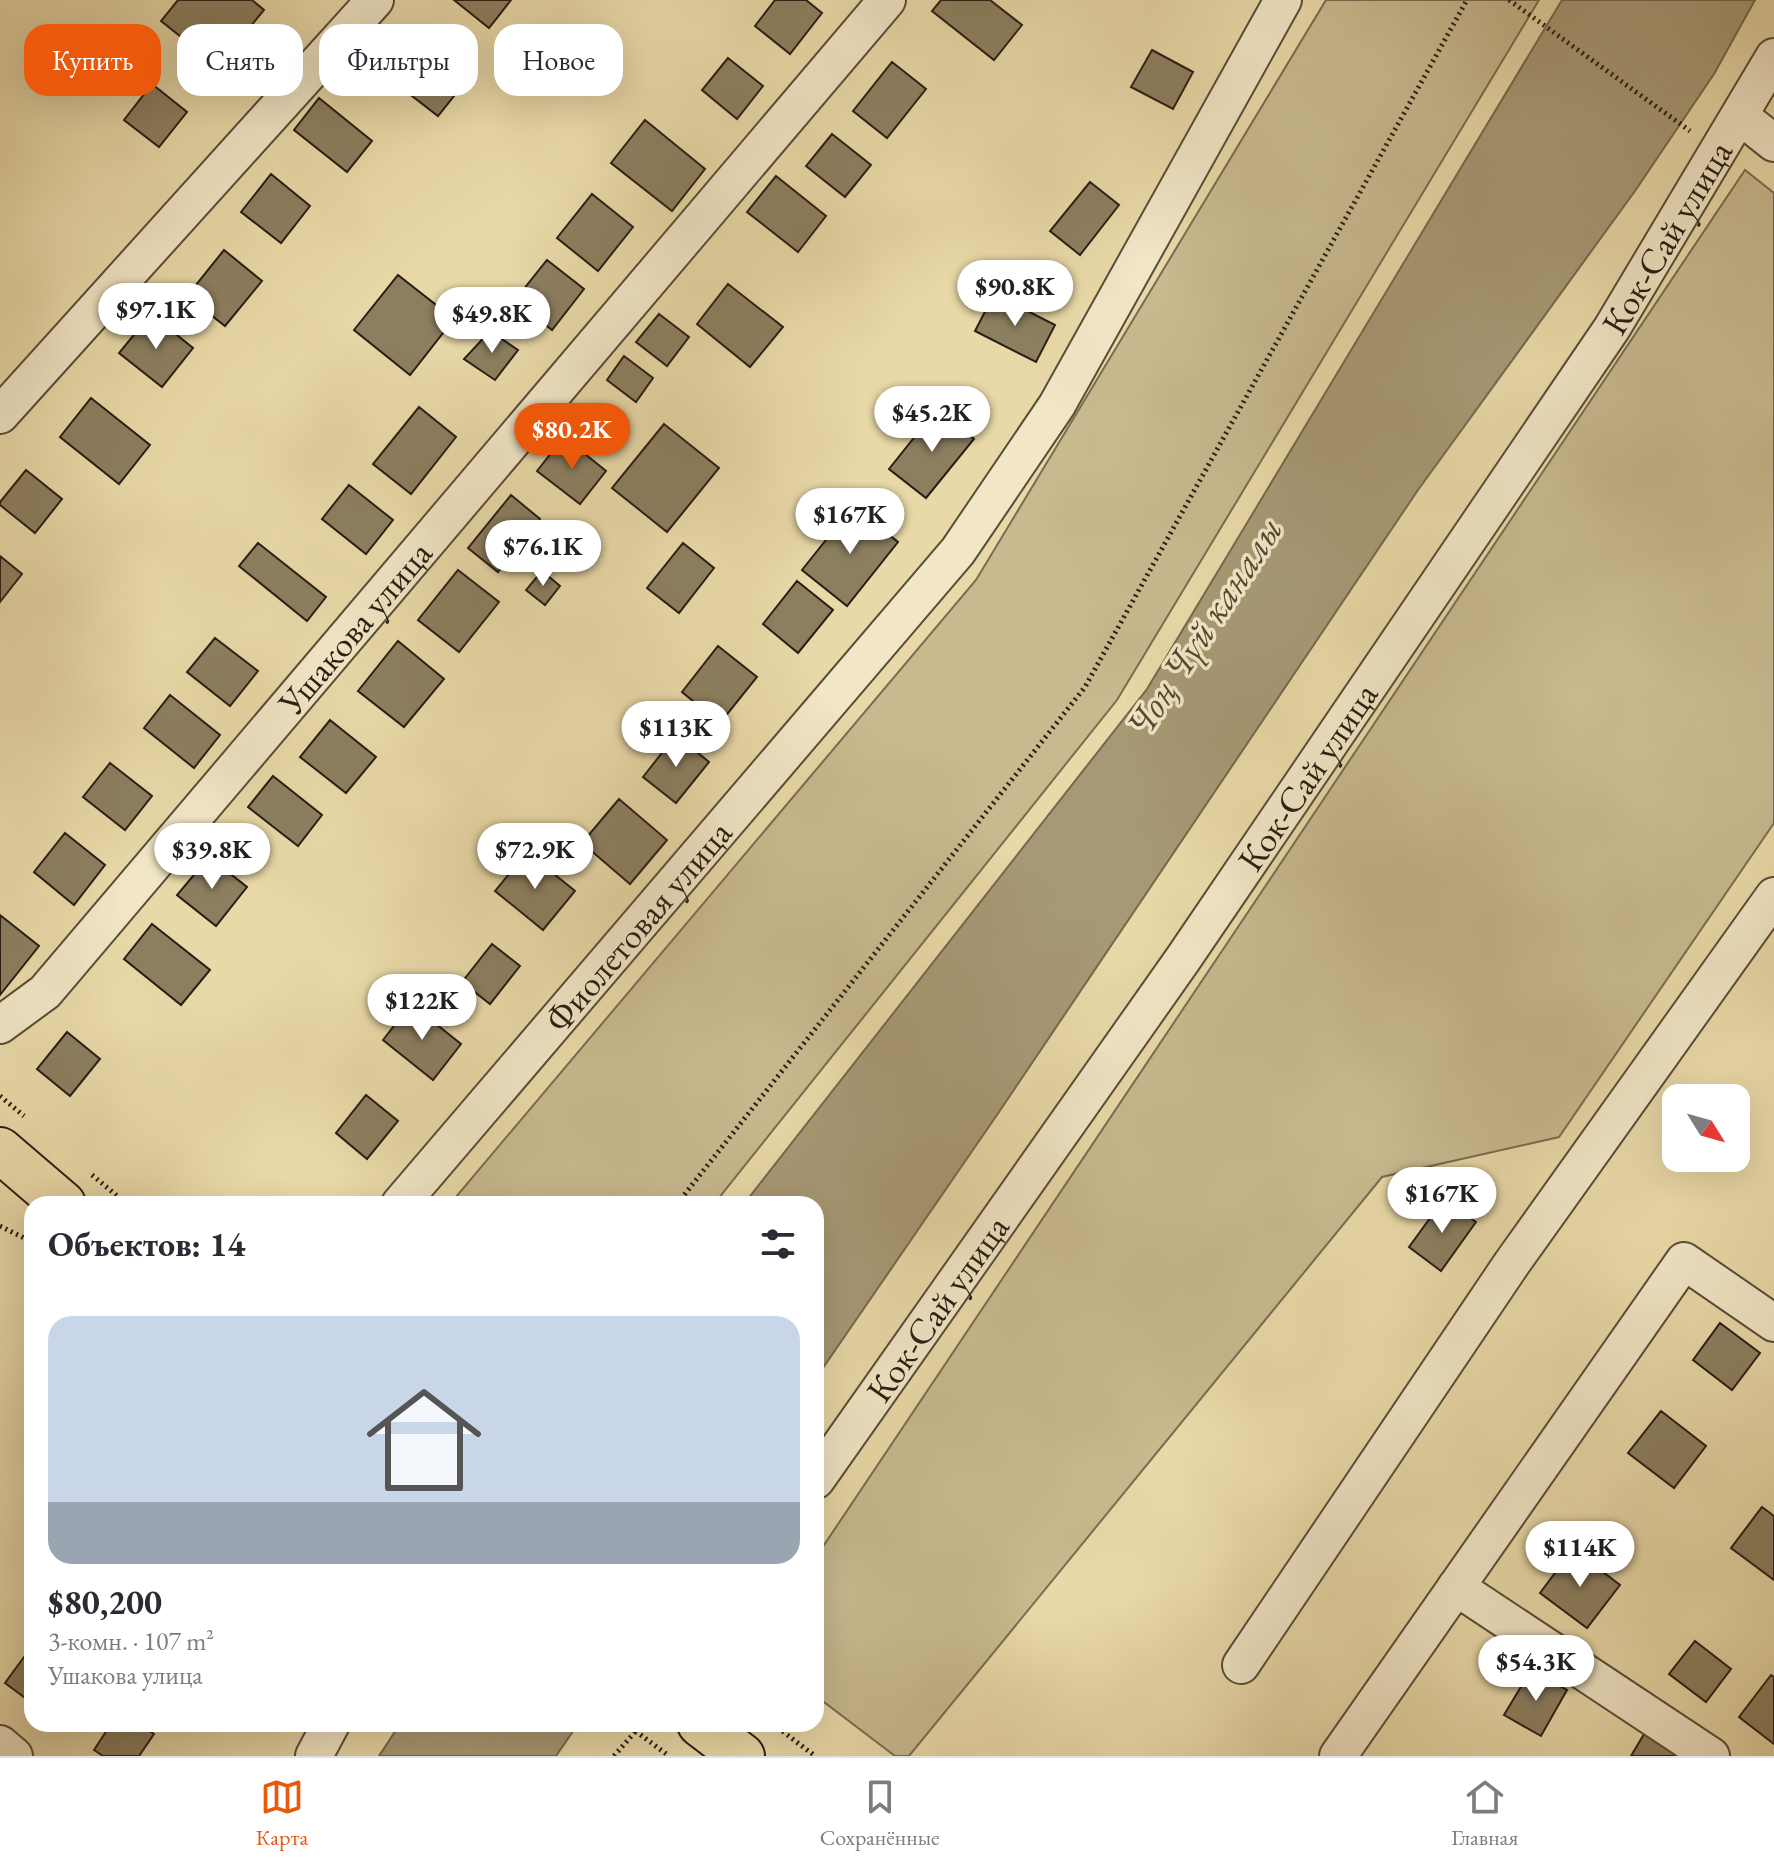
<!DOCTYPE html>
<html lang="ru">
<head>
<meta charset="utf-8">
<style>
	:root { --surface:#fff; --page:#f7f7f7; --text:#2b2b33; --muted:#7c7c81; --line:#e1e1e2; --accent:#ea580c }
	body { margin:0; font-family:"EB Garamond",serif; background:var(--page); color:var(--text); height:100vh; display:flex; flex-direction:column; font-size:30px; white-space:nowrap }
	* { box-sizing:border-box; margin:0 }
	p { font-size:26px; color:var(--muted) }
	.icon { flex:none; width:44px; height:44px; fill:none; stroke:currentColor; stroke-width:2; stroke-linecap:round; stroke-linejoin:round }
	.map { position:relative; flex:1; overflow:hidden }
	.details { position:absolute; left:24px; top:1196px; width:800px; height:536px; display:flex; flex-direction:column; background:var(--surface); border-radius:24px; box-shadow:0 8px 32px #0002 }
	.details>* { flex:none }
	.guide { position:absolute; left:24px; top:24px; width:800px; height:72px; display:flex; gap:16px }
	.needle { width:52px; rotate:127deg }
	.controls { position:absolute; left:1662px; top:1084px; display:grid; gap:16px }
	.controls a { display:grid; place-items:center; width:88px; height:88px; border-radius:16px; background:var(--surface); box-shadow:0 8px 32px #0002; font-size:40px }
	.price { position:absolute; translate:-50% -68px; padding:0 18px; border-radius:28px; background:#fff; color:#222; font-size:26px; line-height:52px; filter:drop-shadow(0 2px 4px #0008) }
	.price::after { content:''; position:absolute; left:50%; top:48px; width:24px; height:18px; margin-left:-12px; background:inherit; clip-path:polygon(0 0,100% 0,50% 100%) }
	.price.active { background:var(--accent); color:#fff }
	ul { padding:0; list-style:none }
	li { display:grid; align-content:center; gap:16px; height:424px; padding:0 24px }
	li span { display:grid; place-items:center; height:248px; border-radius:24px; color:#555 }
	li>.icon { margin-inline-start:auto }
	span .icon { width:144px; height:144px; fill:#fffc; stroke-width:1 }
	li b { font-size:34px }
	h2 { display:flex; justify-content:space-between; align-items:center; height:96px; padding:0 24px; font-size:34px }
	.pill { padding:0 28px; border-radius:24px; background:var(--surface); box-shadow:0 8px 32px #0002; font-size:28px; line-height:72px }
	.pill.active { background:var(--accent); color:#fff }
	.tabs { display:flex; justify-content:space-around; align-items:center; height:112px; border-top:2px solid var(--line); background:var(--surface); font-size:22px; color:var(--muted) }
	.tabs a { display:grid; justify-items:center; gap:4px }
	.tabs .active { color:var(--accent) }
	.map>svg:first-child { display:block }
	.green { fill:#c8b98f; stroke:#786c51; stroke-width:2 }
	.water { fill:#a79975; stroke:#74684e; stroke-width:2 }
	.building { fill:#8c7f60; stroke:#281e13; stroke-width:2 }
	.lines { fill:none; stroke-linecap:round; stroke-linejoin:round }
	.minor-casing { stroke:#584d38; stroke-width:40 }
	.major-casing { stroke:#281e13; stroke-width:48 }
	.path { stroke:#281e13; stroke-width:5; stroke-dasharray:2 4; stroke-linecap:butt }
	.minor { stroke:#f1e6c6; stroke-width:36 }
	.major { stroke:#e9d9a8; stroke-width:44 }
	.labels { text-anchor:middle; stroke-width:7; stroke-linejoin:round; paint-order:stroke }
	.street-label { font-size:36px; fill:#281e13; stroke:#f1e6c6 }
	.water-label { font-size:38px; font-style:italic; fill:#544935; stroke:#f1e6c6 }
</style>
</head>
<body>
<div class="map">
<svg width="1774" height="1756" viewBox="0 0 1774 1756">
	<rect width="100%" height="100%" fill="#e9d9a8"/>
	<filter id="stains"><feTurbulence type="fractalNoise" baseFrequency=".0025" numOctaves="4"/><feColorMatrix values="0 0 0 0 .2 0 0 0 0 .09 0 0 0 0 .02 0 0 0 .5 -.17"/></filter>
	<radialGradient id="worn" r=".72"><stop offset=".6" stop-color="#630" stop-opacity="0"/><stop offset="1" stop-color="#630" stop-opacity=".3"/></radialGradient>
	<path class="green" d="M1326 0H1539L1117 700 714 1204H450L976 580Z
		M1745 170 1774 193V823L1559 1137 1382 1177 909 1756H895L816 1696V1557Z"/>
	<path class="water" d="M1562 0H1755L1714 74 1635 191 1418 490 999 1112 816 1378V1204H744L1147 689Z
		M400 1724H578L556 1756H379Z"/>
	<path class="building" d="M178 0H252L264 10 218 66 161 21Z
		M454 0H511L489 28Z
		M775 0H806L822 13 790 54 755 26Z
		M941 0H990L1022 25 994 60 932 11Z
		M406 41 462 86 438 116 381 72Z
		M1152 50 1193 72 1173 109 1131 87Z
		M728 58 763 86 737 119 702 90Z
		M892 62 926 89 887 138 853 111Z
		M152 84 187 112 159 147 124 120Z
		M319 98 372 141 347 172 294 130Z
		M645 120 705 169 672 211 611 163Z
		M832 134 871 165 845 197 806 166Z
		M271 174 310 206 281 243 241 212Z
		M776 176 826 216 798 252 747 212Z
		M1090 182 1119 205 1080 255 1050 231Z
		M592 194 633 227 598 271 557 238Z
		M224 250 262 281 225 326 187 296Z
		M547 260 584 289 552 330 515 300Z
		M398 275 454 319 410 375 354 330Z
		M728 284 783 327 750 367 697 324Z
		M994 294 1055 325 1036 362 975 331Z
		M151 314 193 348 162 387 119 353Z
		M659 314 689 337 667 366 636 342Z
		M490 331 518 350 495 380 464 359Z
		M624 356 653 378 636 402 607 380Z
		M91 398 150 445 119 484 60 437Z
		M419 407 456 437 411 494 373 464Z
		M937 409 974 439 926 498 889 469Z
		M664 424 719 468 667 532 612 488Z
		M564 437 606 471 580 504 537 471Z
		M26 470 62 499 35 533 0 505V502Z
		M349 485 393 520 366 554 322 519Z
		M511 495 540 519 498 572 468 548Z
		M853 506 898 542 847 606 802 570Z
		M258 543 326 597 307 621 239 566Z
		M683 543 714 568 679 613 647 588Z
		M0 556 22 574 0 602Z
		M458 570 499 602 459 652 418 620Z
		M542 571 560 586 545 605 526 590Z
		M797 581 833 610 798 653 763 624Z
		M215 638 258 671 230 706 187 672Z
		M398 641 444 679 404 727 358 691Z
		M718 646 757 677 720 723 682 692Z
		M170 695 220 735 194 768 144 728Z
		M330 720 376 757 346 793 300 757Z
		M676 735 709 762 676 803 643 777Z
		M110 763 152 796 125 830 83 797Z
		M273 776 322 815 298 846 248 807Z
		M619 799 667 840 630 884 582 843Z
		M65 833 105 865 74 905 34 872Z
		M527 852 575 891 543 930 495 891Z
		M209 857 247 887 216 926 177 895Z
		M0 915 39 946 0 995Z
		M152 924 210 970 181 1005 124 959Z
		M492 944 520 966 490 1004 462 982Z
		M411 1004 461 1044 433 1080 383 1040Z
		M67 1032 100 1059 70 1096 37 1069Z
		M366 1095 398 1121 367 1159 336 1133Z
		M1444 1199 1476 1222 1441 1271 1409 1247Z
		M1720 1323 1760 1353 1732 1390 1693 1360Z
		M1661 1411 1706 1446 1674 1488 1628 1453Z
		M1762 1507 1774 1516V1580L1731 1548Z
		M1573 1549 1620 1585 1587 1628 1540 1593Z
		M1695 1641 1731 1669 1706 1702 1669 1674Z
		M32 1646V1703L5 1683Z
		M1531 1670 1567 1690 1541 1736 1504 1715Z
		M1771 1675 1774 1677V1744L1739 1717Z
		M111 1724H139L154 1734 139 1756H103L94 1750Z
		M1644 1734 1682 1755V1756H1631Z"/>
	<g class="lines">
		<g class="minor-casing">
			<g id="minor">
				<path d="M1740 116 1774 143"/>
				<path d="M0 415 375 0"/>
				<path id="s1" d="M0 1025 45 992 887 0"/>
				<path id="s2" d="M400 1204 958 551 1057 405 1283 0"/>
				<path id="s3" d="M816 1480 1183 959 1612 328 1774 57"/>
				<path d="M1456 1587 1711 1756"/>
				<path d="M1241 1665 1512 1263 1774 896"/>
				<path d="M0 1744 14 1756"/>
				<path d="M314 1756 331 1724"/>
				<path d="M1338 1756 1684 1261 1774 1323"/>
			</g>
		</g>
		<g class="major-casing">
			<path id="major" d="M0 1150 63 1204
				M700 1724 742 1756"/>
		</g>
		<path class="path" d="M1509 0 1690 131
			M0 1096 24 1116
			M92 1175 127 1204
			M677 1204 1085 687 1467 0
			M0 1226 32 1242
			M626 1724 669 1756
			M773 1724 815 1756
			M614 1756 642 1724"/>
		<use href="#minor" class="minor"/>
		<use href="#major" class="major"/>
	</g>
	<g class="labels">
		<g class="street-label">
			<text dy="13" stroke="none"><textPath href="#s3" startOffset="1506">Кок-Сай улица</textPath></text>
			<text dy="13" stroke="none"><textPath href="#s1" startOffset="534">Ушакова улица</textPath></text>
			<text dy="13" stroke="none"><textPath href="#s3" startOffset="858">Кок-Сай улица</textPath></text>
			<text dy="13" stroke="none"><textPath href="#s2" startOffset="366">Фиолетовая улица</textPath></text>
			<text dy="13" stroke="none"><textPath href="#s3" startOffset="210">Кок-Сай улица</textPath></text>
		</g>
		<g class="water-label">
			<text transform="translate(1204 627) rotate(-57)" y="13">Чоң Чүй каналы</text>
		</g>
	</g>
	<rect width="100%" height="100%" filter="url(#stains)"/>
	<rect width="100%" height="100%" fill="url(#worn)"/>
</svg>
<div class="controls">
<a><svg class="needle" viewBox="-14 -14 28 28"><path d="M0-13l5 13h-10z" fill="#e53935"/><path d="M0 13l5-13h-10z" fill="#7c7c81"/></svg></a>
</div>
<b class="price" style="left:1015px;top:328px">$90.8K</b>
<b class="price" style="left:156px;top:351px">$97.1K</b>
<b class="price" style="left:492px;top:355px">$49.8K</b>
<b class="price" style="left:932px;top:454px">$45.2K</b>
<b class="price active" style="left:572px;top:471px">$80.2K</b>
<b class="price" style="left:850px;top:556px">$167K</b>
<b class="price" style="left:543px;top:588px">$76.1K</b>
<b class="price" style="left:676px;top:769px">$113K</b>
<b class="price" style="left:212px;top:891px">$39.8K</b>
<b class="price" style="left:535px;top:891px">$72.9K</b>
<b class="price" style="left:422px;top:1042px">$122K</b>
<b class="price" style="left:1442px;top:1235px">$167K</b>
<b class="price" style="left:1580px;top:1589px">$114K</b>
<b class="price" style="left:1536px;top:1703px">$54.3K</b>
<div class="guide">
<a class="pill active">Купить</a>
<a class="pill">Снять</a>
<a class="pill">Фильтры</a>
<a class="pill">Новое</a>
</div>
<section class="details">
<h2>Объектов: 14<svg class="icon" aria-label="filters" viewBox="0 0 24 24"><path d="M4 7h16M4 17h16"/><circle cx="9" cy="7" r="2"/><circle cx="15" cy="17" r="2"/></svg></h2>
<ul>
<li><span style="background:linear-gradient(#c9d6e8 75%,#9aa5b1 0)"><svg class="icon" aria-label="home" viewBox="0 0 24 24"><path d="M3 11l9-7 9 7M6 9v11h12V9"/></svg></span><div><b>$80,200</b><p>3-комн. · 107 m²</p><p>Ушакова улица</p></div></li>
</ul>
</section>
</div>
<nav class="tabs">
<a class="active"><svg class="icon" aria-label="map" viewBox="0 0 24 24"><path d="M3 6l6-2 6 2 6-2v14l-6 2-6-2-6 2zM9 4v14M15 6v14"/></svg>Карта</a>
<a><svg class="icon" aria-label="saved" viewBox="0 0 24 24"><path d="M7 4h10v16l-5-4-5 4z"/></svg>Сохранённые</a>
<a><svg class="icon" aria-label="home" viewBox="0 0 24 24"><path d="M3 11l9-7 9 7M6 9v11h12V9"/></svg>Главная</a>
</nav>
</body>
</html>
